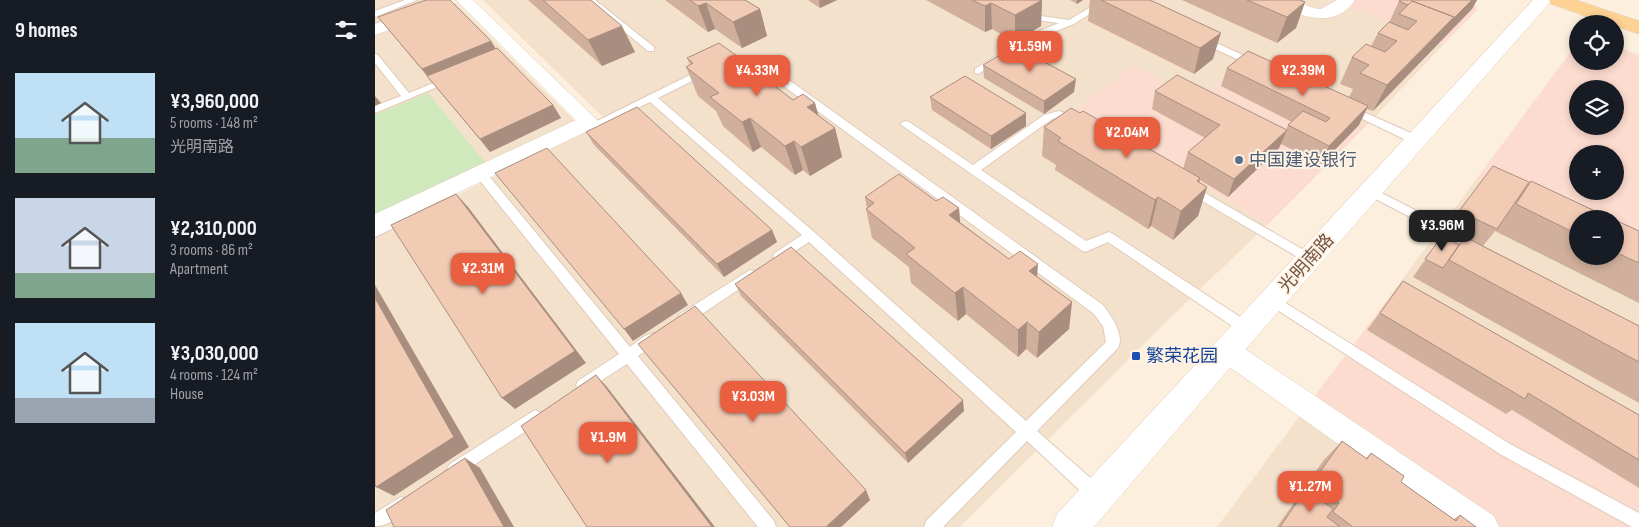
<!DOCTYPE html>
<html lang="en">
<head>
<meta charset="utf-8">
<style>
	:root { --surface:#171b24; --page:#20242c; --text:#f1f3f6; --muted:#9ea1a6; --accent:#ea5f3f }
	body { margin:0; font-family:"Sofia Sans Condensed","Noto Sans SC",sans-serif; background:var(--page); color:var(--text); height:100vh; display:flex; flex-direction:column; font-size:19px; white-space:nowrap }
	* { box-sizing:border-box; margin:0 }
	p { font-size:16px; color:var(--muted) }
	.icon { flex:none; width:28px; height:28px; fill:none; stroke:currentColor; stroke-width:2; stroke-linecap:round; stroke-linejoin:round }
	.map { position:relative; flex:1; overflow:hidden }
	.panel { display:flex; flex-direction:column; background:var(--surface); width:375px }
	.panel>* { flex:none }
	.tools { position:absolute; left:1194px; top:15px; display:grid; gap:10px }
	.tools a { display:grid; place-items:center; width:55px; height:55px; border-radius:50%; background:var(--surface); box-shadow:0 2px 8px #0003; font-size:25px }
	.price { position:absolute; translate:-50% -42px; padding:0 11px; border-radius:10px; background:var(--accent); color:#fff; font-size:16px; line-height:32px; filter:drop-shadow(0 1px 2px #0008) }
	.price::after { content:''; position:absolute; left:50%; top:30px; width:15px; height:11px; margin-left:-8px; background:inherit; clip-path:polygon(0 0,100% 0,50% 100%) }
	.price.selected { background:#222; color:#fff }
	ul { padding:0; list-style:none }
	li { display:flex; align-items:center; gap:15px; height:125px; padding:0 15px }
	li span { display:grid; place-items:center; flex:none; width:140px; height:100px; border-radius:0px; color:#555 }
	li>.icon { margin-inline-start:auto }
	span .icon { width:60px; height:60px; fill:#fffc; stroke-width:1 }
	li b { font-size:21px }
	h2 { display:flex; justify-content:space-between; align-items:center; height:60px; padding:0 15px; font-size:21px }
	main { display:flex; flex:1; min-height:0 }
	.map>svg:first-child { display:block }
	.residential { fill:#f4e1cc }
	.commercial { fill:#fddcd0; fill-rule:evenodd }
	.green { fill:#d0e9bc }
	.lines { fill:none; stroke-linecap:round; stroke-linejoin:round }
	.service-casing { stroke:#e0cbba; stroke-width:2 }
	.minor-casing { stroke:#e0cbba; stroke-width:1 }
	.secondary-casing { stroke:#e7cdba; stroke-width:1 }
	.primary-casing { stroke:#dad3cf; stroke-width:1 }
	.service { fill:#fff; fill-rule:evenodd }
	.minor { fill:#fff; fill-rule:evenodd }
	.secondary { fill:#fff; fill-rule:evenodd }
	.primary { fill:#fdd293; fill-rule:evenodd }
	.wall { fill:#d0af9c }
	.shaded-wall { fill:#a98e7f }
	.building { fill:#f2cbb5; stroke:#a98e7f }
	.service-dot { fill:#5c6f8a; stroke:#fff3e4; stroke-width:2 }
	.transit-dot { fill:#1a4fb4; stroke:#fff3e4; stroke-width:2 }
	.labels { text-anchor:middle; stroke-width:4; stroke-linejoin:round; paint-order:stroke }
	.service-label { font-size:18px; fill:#4e5e75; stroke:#fff3e4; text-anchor:start }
	.street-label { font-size:18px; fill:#725446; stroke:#fff3e4 }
	.transit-label { font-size:18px; fill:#164399; stroke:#fff3e4; text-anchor:start }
</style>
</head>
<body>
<main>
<section class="panel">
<h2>9 homes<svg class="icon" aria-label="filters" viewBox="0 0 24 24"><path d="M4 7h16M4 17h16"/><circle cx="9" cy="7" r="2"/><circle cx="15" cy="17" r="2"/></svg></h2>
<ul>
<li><span style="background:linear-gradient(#bfe0f5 65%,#7fa58c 0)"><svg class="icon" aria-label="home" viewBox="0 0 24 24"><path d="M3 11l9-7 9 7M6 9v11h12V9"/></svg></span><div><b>¥3,960,000</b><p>5 rooms · 148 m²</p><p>光明南路</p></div></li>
<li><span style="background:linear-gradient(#c9d6e8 75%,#7fa58c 0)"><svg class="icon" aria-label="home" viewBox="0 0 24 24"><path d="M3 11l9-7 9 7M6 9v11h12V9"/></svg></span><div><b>¥2,310,000</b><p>3 rooms · 86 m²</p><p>Apartment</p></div></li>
<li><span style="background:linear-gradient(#bfe0f5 75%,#9aa5b1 0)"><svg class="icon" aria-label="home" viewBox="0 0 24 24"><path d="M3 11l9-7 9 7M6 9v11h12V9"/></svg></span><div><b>¥3,030,000</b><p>4 rooms · 124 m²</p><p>House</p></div></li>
</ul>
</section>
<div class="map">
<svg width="1264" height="527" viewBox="0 0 1264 527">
	<rect width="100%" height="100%" fill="#fcefdd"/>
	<path class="residential" d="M0 0H76L0 28Z
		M108 0H979L972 6 1069 44 992 125 865 65 822 99 699 110 893 224 792 321 585 527H0V235L343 68 231 120Z
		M81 3 201 122 0 218V33Z
		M1102 178 1202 225V256H1240L1264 254V434L1018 292Z
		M939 397 1130 527H842Z"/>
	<path class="commercial" d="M979 0H1096L1103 9 1069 44 972 6Z
		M1246 48 1264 55V254L1240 243V219H1202V225L1102 178 1195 53H1202V61H1240V49ZM1202 89H1240V126H1202ZM1202 154H1240V191H1202Z
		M865 65 992 125 893 224 698 110 759 66 822 99Z
		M1018 292 1264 434V527H1130L939 397Z"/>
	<path class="green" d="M53 93 112 165 0 218V115Z"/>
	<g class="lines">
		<g class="service-casing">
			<path id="service" d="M30 0H42L0 17V11Z
				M211 0H220L279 47V51H273Z
				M619 0H630L666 16 694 20 727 0H737L699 24 663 38 603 74 600 73V69L657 34 684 23 661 20Z
				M828 37 883 62 885 64 883 66H877L825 42 823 40Z
				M0 54 3 55 34 93 71 78H77L79 80 0 113V106L26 96 0 63Z
				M364 57 386 60 728 305C736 316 750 334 743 348L662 431 728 489 730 495 728 501 722 503 716 501 652 441 568 527H549L551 521 641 432 434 242 408 259H400L398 256 400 253 427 235 275 102 213 132H205L204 130 327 69H333V73L283 98 439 232 651 421 731 342 728 326 718 313 380 65C372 64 351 66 346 62L348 60Z
				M975 106 1045 137 1046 140 1041 144 1037 143 971 111 970 109Z
				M684 111 704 118 705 120 700 123 683 117 677 119 606 170 711 241 734 232 738 234 876 324 878 328 876 332 871 334 866 332 733 242 710 252 706 250 525 124 530 121 534 122 598 165 669 115Z
				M110 175 114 176 255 347C263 341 274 330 284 334L286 338 284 342 263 356 399 521 401 527H383L252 364 213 389 208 391 203 389 201 385 203 381 244 354 106 182 104 179 106 176Z
				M816 185 939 256 941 259 939 262H931L812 192 810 189Z
				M995 187 1106 244 1108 247 1106 250H1098L991 194 989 191Z
				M40 209 46 213 44 216 0 237V227Z
				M375 270 379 271 381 275 379 279 315 322 310 324 305 322 303 318 305 314Z
				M898 295 1135 444 1264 513V527H1257L1125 454 893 304 891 300 893 296Z
				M160 410 165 412 167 417 165 422 85 474 80 476 75 474 72 469 75 464Z
				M26 497 32 499 34 505C30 515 11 527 0 526V513Z"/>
		</g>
		<g class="minor-casing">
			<path id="minor" d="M81 0H98L224 122 221 127 0 232V214L201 120Z
				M897 0H918L938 8 946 9 962 0H980C959 31 926 16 899 3Z
				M41 10 47 11 49 15 47 19 0 35V24Z
				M852 340 861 343 1119 516 1124 527H1081L843 359 839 351 843 343Z"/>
		</g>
		<g class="secondary-casing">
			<path id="secondary" d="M1158 0H1177L881 337 719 527H677L682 514Z"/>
		</g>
		<g class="primary-casing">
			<path id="primary" d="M1174 0H1201L1264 21V34L1240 26V24H1233L1176 4Z"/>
		</g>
		<use href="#service" class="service"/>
		<use href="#minor" class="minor"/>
		<use href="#secondary" class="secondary"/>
		<use href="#primary" class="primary"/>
	</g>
	<path class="wall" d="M153 0H216L260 52 227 66Z
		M290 0H370L385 9 392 36 367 48 340 29 333 32Z
		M433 0H462L445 8Z
		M551 0H667L666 26 640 42 617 29 610 32Z
		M695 0H708L702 4Z
		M715 0H775L838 59 819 74 713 21Z
		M807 0H925L930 2 921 28 902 43Z
		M1026 0H1102L1097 9 998 111 992 109 984 125 946 164 906 144 904 148 853 197 825 180 824 183 832 187 823 216 798 240 776 226 773 229 680 170 681 165 667 156 669 127 808 169 813 152 830 138 777 109 780 91 911 130 913 125 917 122 846 86 852 68 974 97 978 89 965 84 977 57 996 46 1003 33 1014 23 1024 1Z
		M3 17 116 41 120 48 178 105 186 118 115 152Z
		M312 58 392 81 418 100 440 103 443 116 460 128 467 157 435 176 428 170 420 175 386 147 378 152 348 126 341 111 323 96 311 67 315 65Z
		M608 65 699 92 669 114 609 78Z
		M555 97 651 113V126L616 149 557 110Z
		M211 132 397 230 402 242 349 277 219 145Z
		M1156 181 1202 219V256H1240V220L1264 231V303L1120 231 1108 246 1264 326V403L1038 277 1067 236 1084 245 1090 238 1071 228 1084 211 1149 190Z
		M490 197 561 201 584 208 585 222 634 259 662 276 697 302 694 329 662 358 651 349 643 357 591 314 583 321 536 283 534 267 497 238 491 209 492 208Z
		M1028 281 1264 415V488L1137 410 1131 414 992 330Z
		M360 284 589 411 533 463 366 296Z
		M263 344 495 500 466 527H415Z
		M967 441 991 458 996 453 1026 482 1079 519 1085 515 1101 527H902L948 461Z"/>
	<path class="shaded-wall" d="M444 0H462L445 8Z
		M667 0 666 26 640 42V15Z
		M702 0H708L702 4Z
		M1097 0H1102L1097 9 998 111 1012 85 1079 17Z
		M930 2 921 28 902 43 912 17Z
		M331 3 340 29 333 32 323 6Z
		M616 3 617 29 610 32V6Z
		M385 9 392 36 367 48 358 22Z
		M247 26 260 52 227 66 213 40Z
		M846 33 838 59 819 74 825 48Z
		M116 41 124 54 57 82 47 69Z
		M387 66 397 95 378 70Z
		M701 79 699 92 669 114V101Z
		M0 96 6 103 0 106Z
		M440 103 448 132 432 107Z
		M178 105 186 118 115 152 105 139Z
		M993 106 984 125 946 164 954 146Z
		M651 113V126L616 149V136Z
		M375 118 386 147 378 152 367 122Z
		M460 128 467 157 435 176 426 147Z
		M912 130 904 148 853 197 859 179Z
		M419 141 428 170 420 175 410 146Z
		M825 178 819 199 832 187 823 216 798 240 806 211 822 181Z
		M81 194 93 207 211 363 140 409 127 398Z
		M783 197 776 226 773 229 780 200Z
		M584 208 586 237 574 215Z
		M397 230 402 242 349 277 342 264Z
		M663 264 661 292 654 271Z
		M0 285 94 447 19 496 1 487Z
		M588 287 591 314 583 321 580 293Z
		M306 293 313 305 258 341 249 329Z
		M697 302 694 329 662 358 664 332Z
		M652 322 651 349 643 357V330Z
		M221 375 232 387 340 527H337Z
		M588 400 589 411 533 463 530 453Z
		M90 458 105 468 139 527H129Z
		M491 490 495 500 466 527H451Z"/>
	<path class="building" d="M51 0H75L116 41 47 69 3 17Z
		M168 0H216L247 26 213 40Z
		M315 0H370L385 9 358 22 331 3 323 6Z
		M597 0H667L640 15 616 3 610 6Z
		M726 0H775L846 33 825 48Z
		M872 0H925L930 2 912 17Z
		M1026 0H1097L1076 21 1079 17 1037 1 1033 5 1024 1Z
		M1037 1 1079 17 1012 85 985 73 994 65 977 57 991 44 1010 52 1022 41 1003 33 1014 22 1033 30 1042 21 1024 14Z
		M344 43 369 61 376 58 387 66 378 70 418 100 428 94 440 103 432 107 460 128 426 147 419 141 410 146 375 118 367 122 335 97 344 93 311 67 318 63 312 58Z
		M640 46 701 79 669 101 608 65Z
		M122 48 178 105 105 139 52 76Z
		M873 51 993 106 954 146 913 125 928 111 951 122 955 118 852 68Z
		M802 75 912 130 859 179 813 152 845 125 780 91Z
		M590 76 651 113 616 136 555 97Z
		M262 107 397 230 342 264 211 132Z
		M696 108 705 113 708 111 825 178 822 181 832 187 806 211 783 197 780 200 683 141 686 138 669 127Z
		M172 148 306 293 249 329 120 173Z
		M1118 166 1154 182 1122 229 1084 211Z
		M524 174 561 201 568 197 584 208 574 215 634 259 645 251 663 264 654 271 697 302 664 332 652 322 643 330 588 287 580 293 531 254 540 248 491 209 499 203 490 197Z
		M1156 181 1237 219H1202V234L1141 204Z
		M81 194 200 351 127 398 16 225Z
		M1240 220 1264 231V263L1240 252Z
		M1067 236 1084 245 1068 268 1050 259Z
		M1090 237 1264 326V362L1074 260Z
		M416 247 588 400 530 453 360 284Z
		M1028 281 1264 415V460L1153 393 1150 399 1005 313Z
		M0 298 79 437 1 487 0 484Z
		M320 306 491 490 451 527H415L263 344Z
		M221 375 337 527H212L146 426Z
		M967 441 992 459 996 453 1029 476 1026 482 1081 521 1085 515 1101 527H978L958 512 964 503 937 483Z
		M90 458 129 527H19L11 510Z
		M931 489 958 509 952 517 965 527H905Z"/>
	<circle class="service-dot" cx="864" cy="160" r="5"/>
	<rect class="transit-dot" x="756" y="351" width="10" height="10" rx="2.5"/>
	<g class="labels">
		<g class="service-label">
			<text x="874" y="166">中国建设银行</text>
		</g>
		<g class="street-label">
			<text transform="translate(931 263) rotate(-48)" y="6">光明南路</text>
		</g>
		<g class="transit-label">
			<text x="771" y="362">繁荣花园</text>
		</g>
	</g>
</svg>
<div class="tools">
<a><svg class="icon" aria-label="locate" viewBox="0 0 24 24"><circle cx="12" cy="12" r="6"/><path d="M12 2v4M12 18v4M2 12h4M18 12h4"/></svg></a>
<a><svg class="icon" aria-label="layers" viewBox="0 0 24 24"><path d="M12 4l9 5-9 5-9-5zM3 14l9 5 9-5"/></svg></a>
<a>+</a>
<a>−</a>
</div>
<b class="price" style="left:655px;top:73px">¥1.59M</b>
<b class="price" style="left:382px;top:97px">¥4.33M</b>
<b class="price" style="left:928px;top:97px">¥2.39M</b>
<b class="price" style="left:752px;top:159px">¥2.04M</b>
<b class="price selected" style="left:1067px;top:252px">¥3.96M</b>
<b class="price" style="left:108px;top:295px">¥2.31M</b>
<b class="price" style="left:378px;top:423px">¥3.03M</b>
<b class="price" style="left:233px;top:464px">¥1.9M</b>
<b class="price" style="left:935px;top:513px">¥1.27M</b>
</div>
</main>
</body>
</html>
